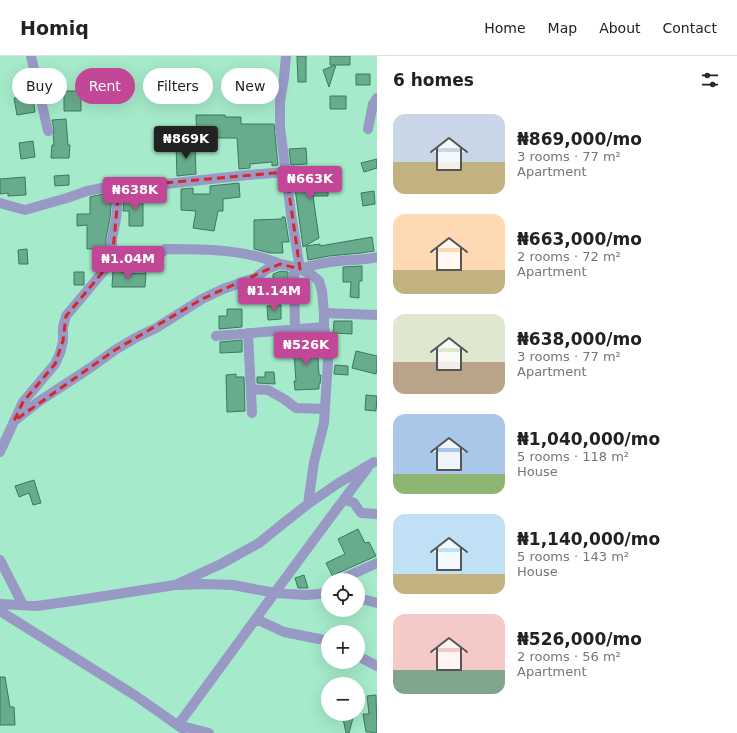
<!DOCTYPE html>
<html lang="en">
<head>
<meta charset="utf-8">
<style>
	:root { --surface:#fff; --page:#f6f6f6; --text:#222; --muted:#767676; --line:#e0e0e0; --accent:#c24797 }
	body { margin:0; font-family:"DejaVu Sans",sans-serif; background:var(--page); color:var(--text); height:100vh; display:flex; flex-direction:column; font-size:15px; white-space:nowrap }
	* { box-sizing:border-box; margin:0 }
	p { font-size:13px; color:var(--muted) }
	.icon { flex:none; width:22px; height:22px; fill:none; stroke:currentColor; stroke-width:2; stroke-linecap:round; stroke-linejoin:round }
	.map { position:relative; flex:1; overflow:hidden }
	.drawer { display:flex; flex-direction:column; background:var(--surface); width:360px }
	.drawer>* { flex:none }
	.banner { position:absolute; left:12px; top:12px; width:305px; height:36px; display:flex; gap:8px }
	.fabs { position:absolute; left:321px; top:517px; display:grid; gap:8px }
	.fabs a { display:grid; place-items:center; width:44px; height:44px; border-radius:50%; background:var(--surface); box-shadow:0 4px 16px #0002; font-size:20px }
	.price { position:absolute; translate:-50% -34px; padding:0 9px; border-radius:4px; background:var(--accent); color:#fff; font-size:13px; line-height:26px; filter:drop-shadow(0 1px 2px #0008) }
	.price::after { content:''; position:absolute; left:50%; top:24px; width:12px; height:9px; margin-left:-6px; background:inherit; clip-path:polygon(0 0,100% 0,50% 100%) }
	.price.active { background:#222; color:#fff }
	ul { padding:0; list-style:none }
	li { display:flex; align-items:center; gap:12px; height:100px; padding:0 16px }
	li span { display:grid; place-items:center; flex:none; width:112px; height:80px; border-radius:12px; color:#555 }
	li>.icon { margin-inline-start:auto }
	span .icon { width:48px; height:48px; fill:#fffc; stroke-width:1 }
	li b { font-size:17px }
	h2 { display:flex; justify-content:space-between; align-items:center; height:48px; padding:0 16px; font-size:17px }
	.pill { padding:0 14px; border-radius:18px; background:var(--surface); box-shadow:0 4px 16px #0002; font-size:14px; line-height:36px }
	.pill.active { background:var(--accent); color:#fff }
	header { display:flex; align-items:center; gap:24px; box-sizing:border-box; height:56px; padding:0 20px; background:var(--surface); border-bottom:1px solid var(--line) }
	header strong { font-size:19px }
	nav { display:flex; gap:22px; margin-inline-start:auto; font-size:14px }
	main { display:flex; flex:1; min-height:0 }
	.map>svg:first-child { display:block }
	.building { fill:#68ab8d; stroke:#387a5f }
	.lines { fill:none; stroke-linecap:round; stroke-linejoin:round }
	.minor { stroke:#9999c6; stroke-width:10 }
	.marked { fill:none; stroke:#d62828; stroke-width:3; stroke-dasharray:8 5; stroke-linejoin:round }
</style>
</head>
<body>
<header>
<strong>Homiq</strong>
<nav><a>Home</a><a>Map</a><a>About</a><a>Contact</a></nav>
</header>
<main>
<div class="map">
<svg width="377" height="677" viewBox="0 0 377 677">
	<rect width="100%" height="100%" fill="#a5eaca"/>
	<path class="building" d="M297 0H306V26H298Z
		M330 0H350V9H336L329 31 323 14 335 9H330Z
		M356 18H370V29H356Z
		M64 35H81V55H64Z
		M33 40 35 56 17 59 14 42Z
		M330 40H346V53H330Z
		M196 59H225V61H241V68H274L278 109 272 110V106L250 108V112L239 113 237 82H197Z
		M66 63 68 89H70L69 102H51L52 89H54L53 78 54 74 52 64Z
		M33 85 35 101 21 103 19 87Z
		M176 88H195L196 118 177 120Z
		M306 92 307 108 291 109 289 93Z
		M377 103V112L364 116 361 107Z
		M307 110 308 114 328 113V140H313L319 182 303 191 293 118Z
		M69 119V129L55 130 54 120Z
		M25 121 26 139 8 140V137L0 138V123Z
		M239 127 240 141 223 143V155H218L214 175 193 172 196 155 181 154V133L193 132V138H210V130Z
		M374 135 375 148 363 150 361 137Z
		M103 138H112L110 162 106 182V192L87 193V169L77 170V158H90V141Z
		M132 142H143V170H129V155H123L124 144H132Z
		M282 161H285L289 186H282L283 197H270L254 193V164L282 163Z
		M372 181 374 195 361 197 329 200 308 204 306 190 320 188V190Z
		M27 193 28 208H19L18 194Z
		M362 210V225H359V242L350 241 351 226H343V211Z
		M113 214 118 215 128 218 146 217 145 231H112Z
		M281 215 288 216V225H284L285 246 276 247 275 225H273V218Z
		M74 216H84V229H74Z
		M281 249V263L268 264 267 250Z
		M227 253H242V271L219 273V260H227Z
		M334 265H352V278L333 277Z
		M242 284V296L220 297V286Z
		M317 287 319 319H321L320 328H319V333L295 334 294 325H296L294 298H292V288Z
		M356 295 377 300V312L376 318 352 312Z
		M335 309 348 310V319L334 318Z
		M265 316H274L275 328 257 327V321H265Z
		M236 318V321H244L245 355 227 356 226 319Z
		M366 339 377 340 376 355 365 354Z
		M34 424 41 447 33 449 29 437 19 441 15 430Z
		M358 473 365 487 369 486 376 500 336 518 333 521 326 507 345 498 338 483Z
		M304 519 308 532H298L295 522Z
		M0 621H5L10 651H14L15 669H0Z
		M376 639 377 677H371V676H366L363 658H369L367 640Z
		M342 658H354L349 677H346Z"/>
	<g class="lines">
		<path class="minor" d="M31 0 48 75
			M286 0 284 22 280 45V71L291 158 300 213C313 209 326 206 340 205 352 204 365 204 377 201
			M368 73 373 48 377 42
			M0 147 25 154 67 142 87 135 102 132 147 130 248 119 286 116
			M112 205 128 212 141 211 150 209 165 193C203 193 245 193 280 208
			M324 257 377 259
			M295 274 294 217 300 213
			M248 277 252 357
			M216 280 324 271
			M251 333 268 334 284 343 296 352 325 353
			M14 365 38 346 90 312 115 294 137 281 156 272 202 243 223 233 255 222 267 213 280 208 290 210 300 213 312 219 319 225 322 235 324 257V271L329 289 324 367 314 406 308 448
			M0 396 23 346 55 308 60 297 63 285V271L66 260 112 205V183L116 163 119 131
			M344 443 354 447 361 457 377 458
			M0 504 23 549
			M339 524 377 507
			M179 529 204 528 233 529 275 537 307 539 328 537
			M358 542 377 547
			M0 548 37 550 79 544 175 529 221 508 259 487 285 466 308 448 337 428 374 406
			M0 555 136 640 183 673
			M256 563 284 576 324 584 328 586
			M358 600 377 610
			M209 677 178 669C240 585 300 501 363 418L367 413"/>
	</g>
	<path class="marked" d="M286 116 300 213 280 208 202 243 115 294 14 365 23 346 55 308 63 285 66 260 112 205 119 131Z"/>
</svg>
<div class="fabs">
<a><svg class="icon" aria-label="locate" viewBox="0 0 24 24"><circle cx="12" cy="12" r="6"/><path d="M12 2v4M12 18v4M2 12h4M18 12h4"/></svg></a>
<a>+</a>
<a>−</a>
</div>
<b class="price active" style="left:186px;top:104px">₦869K</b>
<b class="price" style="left:310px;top:144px">₦663K</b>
<b class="price" style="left:135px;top:155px">₦638K</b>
<b class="price" style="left:128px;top:224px">₦1.04M</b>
<b class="price" style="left:274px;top:256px">₦1.14M</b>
<b class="price" style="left:306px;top:310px">₦526K</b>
<div class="banner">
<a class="pill">Buy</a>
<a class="pill active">Rent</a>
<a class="pill">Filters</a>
<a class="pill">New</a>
</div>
</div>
<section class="drawer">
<h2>6 homes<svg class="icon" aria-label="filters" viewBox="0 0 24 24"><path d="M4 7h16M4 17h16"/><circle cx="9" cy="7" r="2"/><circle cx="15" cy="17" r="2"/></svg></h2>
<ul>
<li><span style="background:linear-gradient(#c9d6e8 60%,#c2b280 0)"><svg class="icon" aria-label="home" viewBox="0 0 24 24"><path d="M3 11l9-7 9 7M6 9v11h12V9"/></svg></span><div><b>₦869,000/mo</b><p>3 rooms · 77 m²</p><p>Apartment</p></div></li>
<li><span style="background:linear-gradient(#ffd9b3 70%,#c2b280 0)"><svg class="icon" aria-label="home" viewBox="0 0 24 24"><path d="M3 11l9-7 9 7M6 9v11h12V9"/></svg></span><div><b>₦663,000/mo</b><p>2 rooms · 72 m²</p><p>Apartment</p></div></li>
<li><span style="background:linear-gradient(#dfe7d0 60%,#b9a48a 0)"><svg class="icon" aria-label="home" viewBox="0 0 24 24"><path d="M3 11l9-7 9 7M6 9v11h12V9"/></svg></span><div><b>₦638,000/mo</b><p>3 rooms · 77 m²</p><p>Apartment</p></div></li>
<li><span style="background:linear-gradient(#a9c7e8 75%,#8fb573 0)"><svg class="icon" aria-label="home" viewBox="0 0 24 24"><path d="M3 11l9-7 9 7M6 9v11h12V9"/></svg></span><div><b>₦1,040,000/mo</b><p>5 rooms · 118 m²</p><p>House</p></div></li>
<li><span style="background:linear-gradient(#bfe0f5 75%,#c2b280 0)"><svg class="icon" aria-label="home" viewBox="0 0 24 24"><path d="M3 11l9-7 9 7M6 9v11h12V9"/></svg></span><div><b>₦1,140,000/mo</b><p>5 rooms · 143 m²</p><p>House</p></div></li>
<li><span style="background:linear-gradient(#f6c9c9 70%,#7fa58c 0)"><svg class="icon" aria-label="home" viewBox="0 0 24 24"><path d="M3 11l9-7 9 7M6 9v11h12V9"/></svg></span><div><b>₦526,000/mo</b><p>2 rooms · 56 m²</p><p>Apartment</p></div></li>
</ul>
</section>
</main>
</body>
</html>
